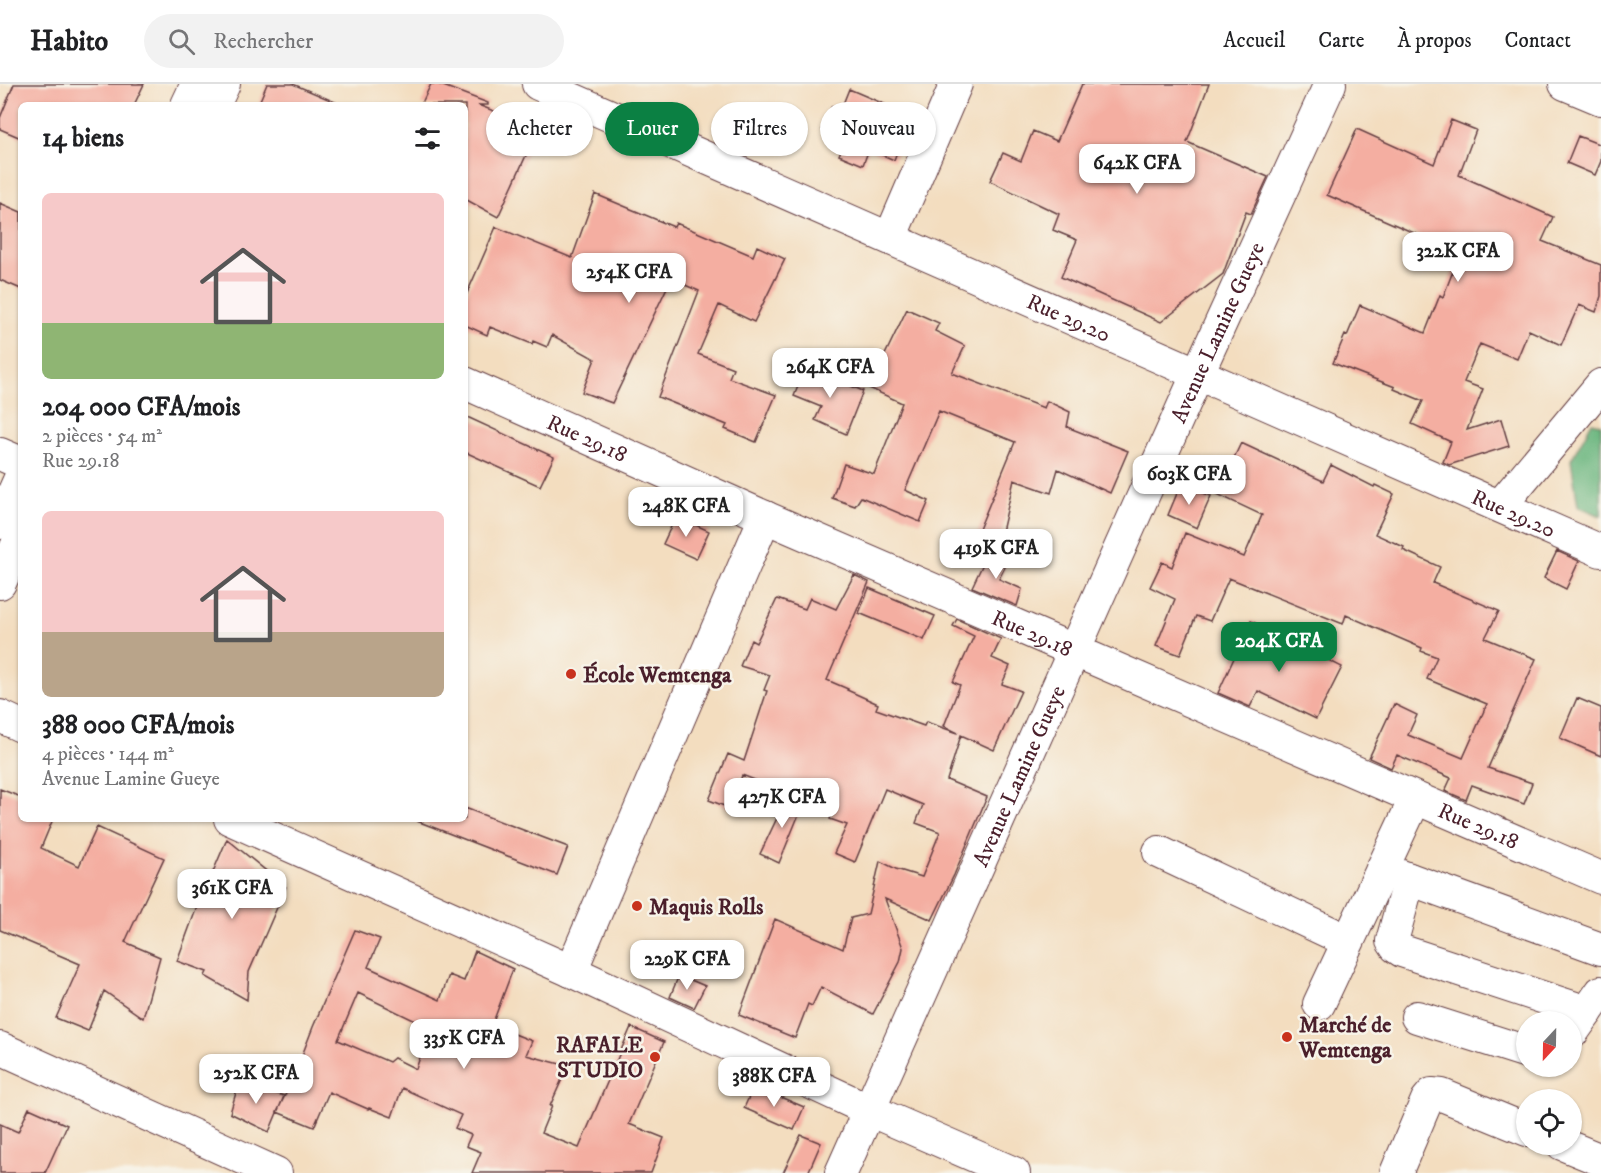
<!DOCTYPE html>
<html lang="fr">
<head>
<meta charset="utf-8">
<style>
	:root { --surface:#fff; --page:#f2f2f2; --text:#202124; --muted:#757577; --line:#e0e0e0; --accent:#0b8043 }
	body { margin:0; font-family:"IM FELL DW Pica",serif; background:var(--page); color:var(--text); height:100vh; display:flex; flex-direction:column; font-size:22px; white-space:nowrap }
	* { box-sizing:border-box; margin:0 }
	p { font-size:20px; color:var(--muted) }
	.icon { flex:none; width:33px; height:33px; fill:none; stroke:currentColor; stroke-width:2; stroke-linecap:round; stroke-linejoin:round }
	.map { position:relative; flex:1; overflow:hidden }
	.sheet { position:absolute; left:18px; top:18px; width:450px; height:720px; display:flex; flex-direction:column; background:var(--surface); border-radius:9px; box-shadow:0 2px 4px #0004 }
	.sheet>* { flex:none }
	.hud { position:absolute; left:486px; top:18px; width:570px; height:54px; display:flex; gap:12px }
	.needle { width:39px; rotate:202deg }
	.tools { position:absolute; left:1516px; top:927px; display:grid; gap:12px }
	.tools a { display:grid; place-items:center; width:66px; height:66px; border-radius:50%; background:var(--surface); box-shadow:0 2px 4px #0004; font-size:30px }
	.price { position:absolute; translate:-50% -51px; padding:0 14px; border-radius:12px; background:#fff; color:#222; font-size:20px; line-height:39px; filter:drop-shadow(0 2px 3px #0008) }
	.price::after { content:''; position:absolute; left:50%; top:36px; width:18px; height:14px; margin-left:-9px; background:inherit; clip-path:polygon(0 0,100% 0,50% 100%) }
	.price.active { background:var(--accent); color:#fff }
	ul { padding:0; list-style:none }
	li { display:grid; align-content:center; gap:12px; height:318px; padding:0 24px }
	li span { display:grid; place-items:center; height:186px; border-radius:9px; color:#555 }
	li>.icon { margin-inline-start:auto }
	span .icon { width:108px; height:108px; fill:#fffc; stroke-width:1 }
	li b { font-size:26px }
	h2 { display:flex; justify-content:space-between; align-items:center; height:72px; padding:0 24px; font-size:26px }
	.chip { padding:0 21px; border-radius:27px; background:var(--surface); box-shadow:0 2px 4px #0004; font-size:21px; line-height:54px }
	.chip.active { background:var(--accent); color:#fff }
	header { display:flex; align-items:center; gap:36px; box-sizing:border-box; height:84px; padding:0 30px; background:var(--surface); border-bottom:2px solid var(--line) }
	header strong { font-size:28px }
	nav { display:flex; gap:33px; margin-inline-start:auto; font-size:21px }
	.search { width:420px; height:54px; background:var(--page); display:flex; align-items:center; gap:15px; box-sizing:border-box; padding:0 21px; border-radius:33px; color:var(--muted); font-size:22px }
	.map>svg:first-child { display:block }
	.forest { fill:#6bb67f; stroke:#5a6a55; stroke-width:1.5 }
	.building { fill:#f4aea1; fill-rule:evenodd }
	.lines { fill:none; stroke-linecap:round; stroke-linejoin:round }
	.minor-casing { stroke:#633c41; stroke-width:34 }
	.minor { stroke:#fff; stroke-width:32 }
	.poi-dot { fill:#c8321e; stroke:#f7f3e8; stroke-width:2 }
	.labels { text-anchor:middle; stroke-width:5; stroke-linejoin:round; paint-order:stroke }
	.street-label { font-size:22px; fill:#4a1f2b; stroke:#f7f3e8 }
	.poi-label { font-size:22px; font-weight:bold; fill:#4a1f2b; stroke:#f7f3e8; text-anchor:start }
</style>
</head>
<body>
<header>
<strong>Habito</strong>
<div class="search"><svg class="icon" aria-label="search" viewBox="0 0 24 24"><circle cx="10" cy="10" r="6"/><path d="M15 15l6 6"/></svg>Rechercher</div>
<nav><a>Accueil</a><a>Carte</a><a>À propos</a><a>Contact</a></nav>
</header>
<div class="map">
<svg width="1601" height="1089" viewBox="0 0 1601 1089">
	<rect width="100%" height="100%" fill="#f7f3e8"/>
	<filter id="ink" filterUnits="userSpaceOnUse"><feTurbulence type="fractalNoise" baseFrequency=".0167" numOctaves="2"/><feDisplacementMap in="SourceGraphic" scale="12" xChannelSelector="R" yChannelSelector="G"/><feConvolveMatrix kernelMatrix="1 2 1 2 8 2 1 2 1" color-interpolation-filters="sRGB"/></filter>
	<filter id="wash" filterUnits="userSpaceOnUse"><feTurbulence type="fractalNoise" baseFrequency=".008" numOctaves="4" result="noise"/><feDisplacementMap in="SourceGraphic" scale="24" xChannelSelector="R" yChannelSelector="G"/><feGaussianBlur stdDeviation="1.35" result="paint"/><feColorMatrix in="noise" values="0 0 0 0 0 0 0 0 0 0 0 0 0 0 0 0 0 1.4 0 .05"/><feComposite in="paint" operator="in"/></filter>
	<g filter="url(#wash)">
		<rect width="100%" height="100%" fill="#f3ddbf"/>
		<path class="forest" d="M1592 338 1601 340V432L1578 422 1571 376Z"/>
		<g id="blocks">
			<path class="building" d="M14 0H144L134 21H21V54L0 45V34Z
				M267 0H293L342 21H258Z
				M431 0H438L488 19V21H478L507 32 509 27 539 43 498 133 465 115V21H421Z
				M1082 0H1209L1187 58 1268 93 1251 130 1246 128 1223 190 1161 238 1061 193 1077 156 1053 146 1059 130 990 97 1003 69 1021 77 1033 47 1057 57Z
				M849 5 905 29 894 52 902 54 894 76 869 65 863 81 839 71 846 55 822 45 832 22 841 25Z
				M1451 36 1476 46 1459 91 1553 133 1542 157 1601 181V212L1596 228 1579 221 1561 261 1529 246 1517 275 1480 260 1464 298 1483 305 1467 346 1501 335 1509 362 1449 381 1443 378 1451 358 1412 340 1423 317 1394 305 1395 303 1333 279 1345 251 1347 252 1360 221 1425 249 1440 211 1443 213 1460 169 1327 111 1357 45 1434 80Z
				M1578 52 1601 61V77L1595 91 1567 79Z
				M595 110 674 143 676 139 753 172 757 162 785 175 754 238 719 221 698 270 733 284 729 294 776 311 756 358 725 345 727 341 658 313 699 207 671 195 612 319 582 308 595 275 552 251 547 263 533 257 532 260 490 243 487 251 465 241V214L496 143 572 174Z
				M0 119 21 128V205L0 196Z
				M907 225 939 239 935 247 965 262 952 289 1044 324 1047 317 1070 328 1067 343 1128 367 1110 409 1058 385 1051 409 1014 396 998 465 975 455 1015 358 939 327 905 406 929 417 920 438 861 413 855 422 832 414 844 380 874 390 902 319 869 304Z
				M806 283 863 307 846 350 815 336 821 323 794 312Z
				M465 332 554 373 540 402 465 368Z
				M1241 359 1323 397 1331 381 1374 403 1375 401 1394 410 1375 450 1404 463 1403 466 1440 483 1433 499 1499 527 1485 554 1536 575 1488 684 1532 699 1524 720 1472 701 1466 716 1445 707 1451 694 1397 671 1391 684 1369 674 1394 620 1417 631 1408 651 1463 674 1487 620 1427 595 1437 573 1421 567 1422 564 1346 531 1343 540 1229 494 1210 537 1196 532 1180 571 1156 562 1175 515 1150 503 1162 478 1172 483 1185 449 1244 473 1262 431 1217 410Z
				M1181 400 1211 412 1197 444 1168 431Z
				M676 432 709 447 696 475 663 460Z
				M1557 467 1579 477 1566 505 1544 494Z
				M988 469 1010 473 999 495 1022 505 1017 522 972 503Z
				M854 491 869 498 827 596 848 605 847 606 878 620 876 625 924 642 926 638 958 649 944 642 960 601 953 598 974 552 953 542 957 535 1001 555 992 574 1010 582 1002 600 1021 607 994 666 961 651 947 696 987 713 954 791 932 836 885 815 903 864 900 878 873 930 821 903 812 922 808 920 795 954 739 931 775 835 843 865 851 834 868 830 880 777 896 785 922 793 940 748 916 739 923 721 885 705 855 778 834 769 847 741 830 735 834 726 784 705 783 707 742 691 732 725 709 716 728 670 744 677 767 607 764 606 770 591 740 582 751 556 756 559 777 515 805 525 810 514 836 525Z
				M869 504 935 532 924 556 859 529Z
				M1251 537 1342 583 1316 635 1258 607 1250 623 1218 609Z
				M1577 614 1601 624V672L1560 654Z
				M0 705 21 713V735H53L41 764 79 782 97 743 164 774 125 858 160 873 143 934 104 907 88 947 56 934 80 880 0 846Z
				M788 711 804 718 779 779 760 770Z
				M465 724 568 763 557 791 417 737 418 735H465Z
				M227 755 286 803 249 888 247 916 205 892 207 888 177 877 205 801 207 802Z
				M355 846 380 855 368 883 440 916 449 891 464 897 475 867 513 885 492 941 532 957 526 971 568 982 550 1022H552L541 1049 579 1064 631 943 664 958 629 1040 664 1054 651 1089H472L481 1068 466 1062 471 1051 455 1044 461 1031 402 1004 392 1033 369 1024 368 1025 329 1008 314 1043 277 1028 293 995 313 943ZM358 909 430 944 416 985 394 974 389 978 338 956Z
				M679 891 705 902 694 924 670 913Z
				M250 992 257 1003 284 1012 269 1048 230 1029 238 1002Z
				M754 1002 804 1023 794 1046 744 1024Z
				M29 1024 67 1041 45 1089H0V1040L18 1048Z
				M801 1051 821 1059 808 1089H783Z"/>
		</g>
	</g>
	<g filter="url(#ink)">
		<use href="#blocks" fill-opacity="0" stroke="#633c41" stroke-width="1.5"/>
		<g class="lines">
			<g class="minor-casing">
				<g id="minor">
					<path id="s1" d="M538 0 1601 467"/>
					<path d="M1565 0 1601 15"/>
					<path d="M187 21 197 0"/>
					<path d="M214 21 224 0"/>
					<path d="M890 154 956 0"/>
					<path id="s2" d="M465 299 765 433 1601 794"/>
					<path d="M0 370 21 379"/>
					<path d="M1500 422 1601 301"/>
					<path d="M0 439 21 392"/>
					<path d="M0 499 21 452"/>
					<path d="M0 632 21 642"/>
					<path d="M230 735 571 887 869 1026 1014 1089"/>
					<path d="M1159 768 1348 857"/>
					<path d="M1382 785 1601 865"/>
					<path d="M1409 795 1392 857 1396 863 1402 867 1587 928"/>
					<path d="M571 887 765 433"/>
					<path d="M1319 920 1415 715"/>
					<path d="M1417 933 1527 968"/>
					<path d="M1572 949 1601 908"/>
					<path d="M0 964 276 1089"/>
					<path d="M1562 1060 1601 1076"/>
					<path id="s3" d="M841 1089 1198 289 1330 0"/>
					<path d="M1396 1089 1427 1016 1432 1010 1442 1011 1527 1046"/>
				</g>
			</g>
			<use href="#minor" class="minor"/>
		</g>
	</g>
	<g class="poi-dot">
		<circle cx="571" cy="590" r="6"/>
		<circle cx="637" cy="822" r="6"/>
		<circle cx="1287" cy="953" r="6"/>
		<circle cx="655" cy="973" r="6"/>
	</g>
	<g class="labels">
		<g class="street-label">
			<text dy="8" stroke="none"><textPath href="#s1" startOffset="580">Rue 29.20</textPath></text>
			<text dy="8" stroke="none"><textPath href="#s3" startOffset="921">Avenue Lamine Gueye</textPath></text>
			<text dy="8" stroke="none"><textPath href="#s2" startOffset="134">Rue 29.18</textPath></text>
			<text dy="8" stroke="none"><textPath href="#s1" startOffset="1066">Rue 29.20</textPath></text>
			<text dy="8" stroke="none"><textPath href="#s2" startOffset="620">Rue 29.18</textPath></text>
			<text dy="8" stroke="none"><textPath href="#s3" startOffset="435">Avenue Lamine Gueye</textPath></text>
			<text dy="8" stroke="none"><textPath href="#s2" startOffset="1106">Rue 29.18</textPath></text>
		</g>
		<g class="poi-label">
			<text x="583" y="598">École Wemtenga</text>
			<text x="649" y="830">Maquis Rolls</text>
			<text x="1299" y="948">Marché de<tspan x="1299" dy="25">Wemtenga</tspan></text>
			<text x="643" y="968" text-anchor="end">RAFALE<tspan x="643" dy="25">STUDIO</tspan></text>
		</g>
	</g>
</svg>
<div class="tools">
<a><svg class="needle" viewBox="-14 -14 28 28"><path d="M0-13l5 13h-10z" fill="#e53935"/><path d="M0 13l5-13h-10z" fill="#757577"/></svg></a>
<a><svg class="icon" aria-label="locate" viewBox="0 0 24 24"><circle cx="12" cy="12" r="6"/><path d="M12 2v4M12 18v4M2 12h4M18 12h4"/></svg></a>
</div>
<b class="price" style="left:1137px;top:111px">642K CFA</b>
<b class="price" style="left:1458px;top:199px">322K CFA</b>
<b class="price" style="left:629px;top:220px">254K CFA</b>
<b class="price" style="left:830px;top:315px">264K CFA</b>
<b class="price" style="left:1189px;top:422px">603K CFA</b>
<b class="price" style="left:686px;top:454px">248K CFA</b>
<b class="price" style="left:996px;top:496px">419K CFA</b>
<b class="price active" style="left:1279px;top:589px">204K CFA</b>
<b class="price" style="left:782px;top:745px">427K CFA</b>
<b class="price" style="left:232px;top:836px">361K CFA</b>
<b class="price" style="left:687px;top:907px">229K CFA</b>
<b class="price" style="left:464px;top:986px">335K CFA</b>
<b class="price" style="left:256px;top:1021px">252K CFA</b>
<b class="price" style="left:774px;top:1024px">388K CFA</b>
<div class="hud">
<a class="chip">Acheter</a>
<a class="chip active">Louer</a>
<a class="chip">Filtres</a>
<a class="chip">Nouveau</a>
</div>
<section class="sheet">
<h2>14 biens<svg class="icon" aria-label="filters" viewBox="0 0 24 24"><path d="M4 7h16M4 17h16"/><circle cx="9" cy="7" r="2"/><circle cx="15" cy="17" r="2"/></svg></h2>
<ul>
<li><span style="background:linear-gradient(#f6c9c9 70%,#8fb573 0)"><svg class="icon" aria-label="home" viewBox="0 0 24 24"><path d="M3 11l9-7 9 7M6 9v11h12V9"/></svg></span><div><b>204 000 CFA/mois</b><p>2 pièces · 54 m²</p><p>Rue 29.18</p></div></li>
<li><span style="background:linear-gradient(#f6c9c9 65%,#b9a48a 0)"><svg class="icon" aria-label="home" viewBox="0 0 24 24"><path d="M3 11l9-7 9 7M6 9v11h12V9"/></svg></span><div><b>388 000 CFA/mois</b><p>4 pièces · 144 m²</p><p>Avenue Lamine Gueye</p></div></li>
</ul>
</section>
</div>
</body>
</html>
